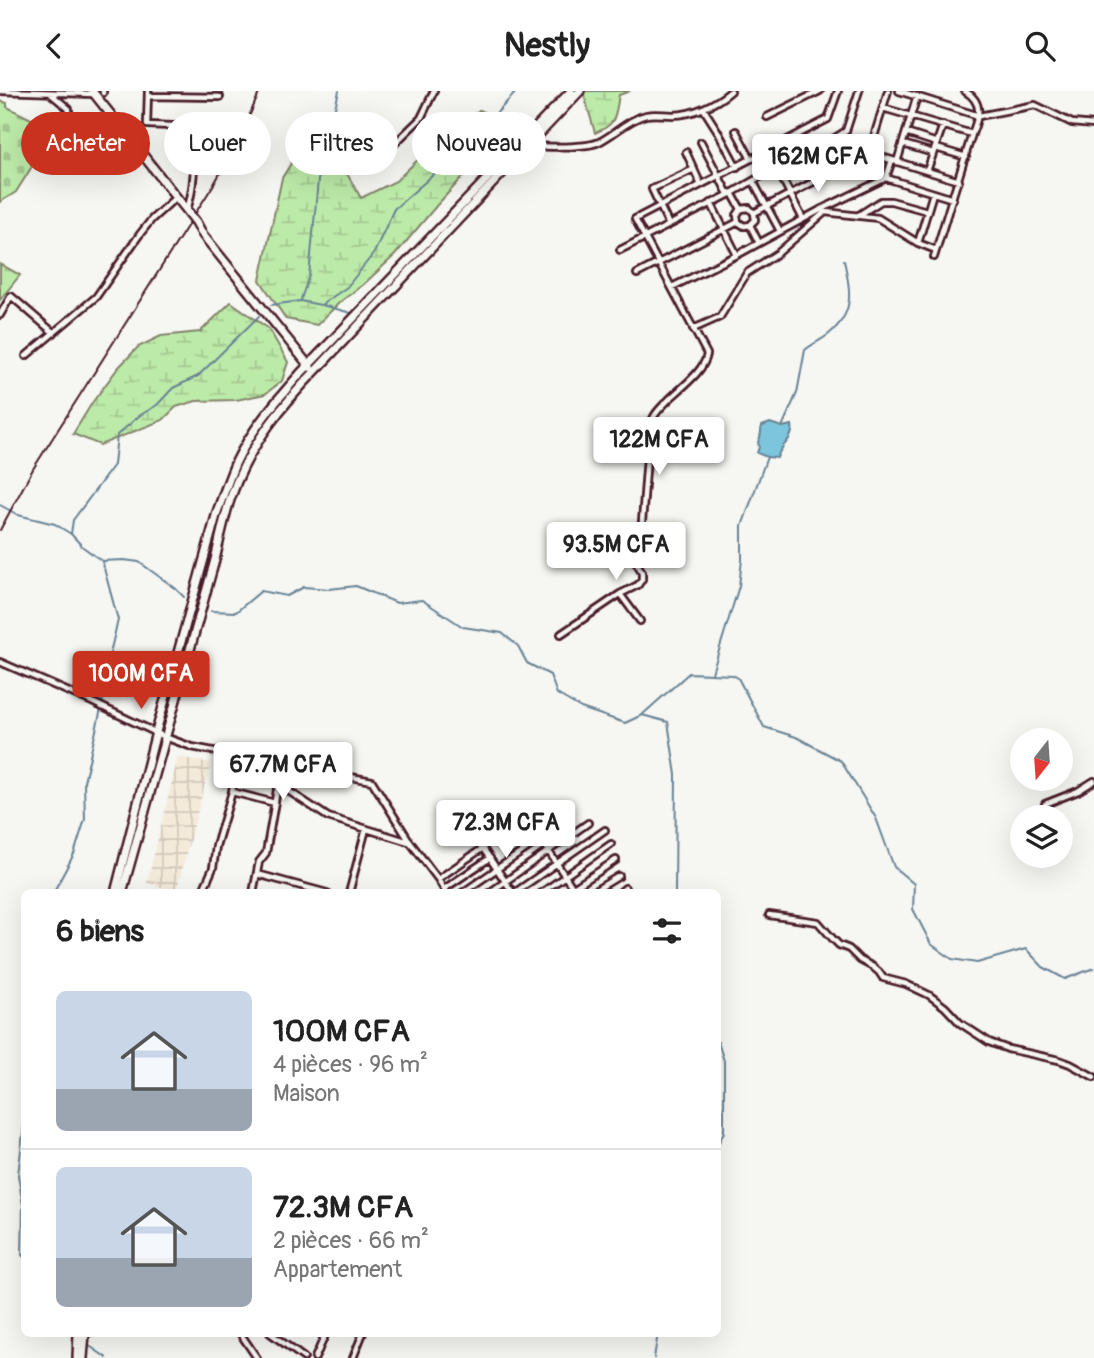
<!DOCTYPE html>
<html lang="fr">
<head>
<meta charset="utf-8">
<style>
	:root { --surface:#fff; --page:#f2f2f2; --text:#222; --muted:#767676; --line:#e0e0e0; --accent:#c8321e }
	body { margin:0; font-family:Pangolin,sans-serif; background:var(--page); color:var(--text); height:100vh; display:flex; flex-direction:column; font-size:26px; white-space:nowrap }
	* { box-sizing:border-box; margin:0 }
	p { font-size:23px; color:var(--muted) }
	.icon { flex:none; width:38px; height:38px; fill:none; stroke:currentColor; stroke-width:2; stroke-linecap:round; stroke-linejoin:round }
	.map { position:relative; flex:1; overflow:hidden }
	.side { position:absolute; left:21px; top:798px; width:700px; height:448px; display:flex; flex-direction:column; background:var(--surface); border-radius:10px; box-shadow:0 7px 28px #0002 }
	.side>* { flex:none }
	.guide { position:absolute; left:21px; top:21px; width:700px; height:63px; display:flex; gap:14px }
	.needle { width:46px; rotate:197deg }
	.fabs { position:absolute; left:1010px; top:637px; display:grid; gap:14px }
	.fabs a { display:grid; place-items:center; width:63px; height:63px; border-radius:50%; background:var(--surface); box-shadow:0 7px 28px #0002; font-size:35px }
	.price { position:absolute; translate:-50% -60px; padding:0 16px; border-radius:7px; background:#fff; color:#222; font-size:23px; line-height:46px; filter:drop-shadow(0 2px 4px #0008) }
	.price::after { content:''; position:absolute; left:50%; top:42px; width:21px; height:16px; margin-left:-10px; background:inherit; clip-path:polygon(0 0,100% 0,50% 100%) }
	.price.active { background:var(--accent); color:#fff }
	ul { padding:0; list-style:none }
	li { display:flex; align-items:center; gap:21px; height:175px; padding:0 35px }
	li+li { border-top:2px solid var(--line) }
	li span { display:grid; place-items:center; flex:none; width:196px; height:140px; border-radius:10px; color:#555 }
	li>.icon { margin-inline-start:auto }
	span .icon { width:84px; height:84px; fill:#fffc; stroke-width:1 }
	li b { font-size:30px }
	h2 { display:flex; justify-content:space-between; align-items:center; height:84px; padding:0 35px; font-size:30px }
	.pill { padding:0 24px; border-radius:32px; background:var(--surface); box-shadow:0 7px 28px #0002; font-size:24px; line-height:63px }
	.pill.active { background:var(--accent); color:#fff }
	header { display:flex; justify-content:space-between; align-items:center; height:91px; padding:0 35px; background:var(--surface); font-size:32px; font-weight:800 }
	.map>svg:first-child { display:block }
	.industrial { fill:url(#industrial-grid) }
	.wetland { fill:url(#wetland-marsh); stroke:#83846a; stroke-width:2 }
	.cemetery { fill:url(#cemetery-stones); stroke:#83846a; stroke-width:2 }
	.water { fill:#7cc5dc; stroke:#688395; stroke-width:2 }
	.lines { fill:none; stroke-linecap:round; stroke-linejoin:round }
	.stream { stroke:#688395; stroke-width:2 }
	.street-casing { stroke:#4a1f2b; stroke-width:10 }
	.primary-casing { stroke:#4a1f2b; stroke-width:12 }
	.street { stroke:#f6f6f2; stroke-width:4.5 }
	.primary { stroke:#f6f6f2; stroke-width:7 }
	.rail { stroke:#4a1f2b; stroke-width:2 }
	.primary-bridge-casing { stroke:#4a1f2b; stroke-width:12; stroke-linecap:butt }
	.primary-bridge { stroke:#f6f6f2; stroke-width:7 }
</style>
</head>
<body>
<header><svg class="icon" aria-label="back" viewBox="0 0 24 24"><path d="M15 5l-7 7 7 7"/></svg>Nestly<svg class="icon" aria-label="search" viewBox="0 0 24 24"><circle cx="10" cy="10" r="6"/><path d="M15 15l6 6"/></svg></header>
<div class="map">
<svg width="1094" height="1267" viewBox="0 0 1094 1267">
	<defs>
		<pattern id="industrial-grid" width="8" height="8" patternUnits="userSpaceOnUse" patternTransform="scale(1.75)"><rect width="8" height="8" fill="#f4eada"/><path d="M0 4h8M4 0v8" fill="none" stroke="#d3c8bb"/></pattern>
		<pattern id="wetland-marsh" width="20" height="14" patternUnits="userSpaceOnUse" patternTransform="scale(1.75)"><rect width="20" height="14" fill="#bceaa8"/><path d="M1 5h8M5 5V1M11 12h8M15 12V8" fill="none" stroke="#a3c891"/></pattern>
		<pattern id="cemetery-stones" width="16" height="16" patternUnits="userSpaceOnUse" patternTransform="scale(1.75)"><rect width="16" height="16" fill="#bceaa8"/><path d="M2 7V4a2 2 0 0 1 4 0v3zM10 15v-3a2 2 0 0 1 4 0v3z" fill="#a3c891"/></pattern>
	</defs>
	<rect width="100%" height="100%" fill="#f6f6f2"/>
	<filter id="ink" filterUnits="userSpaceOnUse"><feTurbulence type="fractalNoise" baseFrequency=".0143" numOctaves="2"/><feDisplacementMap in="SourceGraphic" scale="14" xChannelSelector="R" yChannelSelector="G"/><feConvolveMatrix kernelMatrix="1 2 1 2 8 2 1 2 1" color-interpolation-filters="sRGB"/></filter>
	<g filter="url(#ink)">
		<path class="industrial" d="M178 666 211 672 176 800 147 792Z"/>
		<path class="wetland" d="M583 0H630L619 4C615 26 617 33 595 42Z
			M480 19 510 35 437 114 395 164 364 193 340 211 317 234 286 228 260 189 282 87 321 24 348 33 339 69 361 107 396 90 435 52Z
			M231 211 269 238 288 271 282 290 265 303 236 309 196 310 176 316 163 329 100 354 73 343 92 312 118 277 138 256 161 245 200 241Z"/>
		<path class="cemetery" d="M0 10 7 12V16L37 31 46 32V53L16 101 0 111Z
			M0 173 20 184 0 209Z"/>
		<path class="water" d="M770 332 782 336 792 334C795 348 780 354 777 367L767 366 757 362 759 356 758 351C762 345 760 341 762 335Z"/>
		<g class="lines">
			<path class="stream" d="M595 0H600
				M301 208 309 185 318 89 339 0
				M271 214 300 210 321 214 347 196 374 162 394 118 464 57 517 0
				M322 214 351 222
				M782 336 797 302 805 259C813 252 822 249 829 243 856 221 850 199 844 169
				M0 414 18 424 55 433 71 443 83 456 102 470 124 469 139 471 175 497 184 506
				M71 443 73 429 114 374 117 344 139 325 157 314 173 297 198 285 259 225
				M211 520 236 521 261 500 287 505 304 496 329 498 356 495 397 512 422 509 463 536 502 542 518 555 527 572 550 584 557 603 581 617 625 632 642 624 689 582 733 584 738 587 764 636 796 646 841 670 876 727 894 776 914 793 913 818 931 853 952 868 977 872 1026 858 1043 876 1065 888 1094 877
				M712 582 739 495 742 469V435L767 366
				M642 624 668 631 676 684 675 802
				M53 802 74 763 85 728 84 691 101 618 105 597V583L118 529 102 470
				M718 951 724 970V1041L718 1053
				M24 1033 18 1084 23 1114 22 1164 24 1166
				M88 1254 107 1267
				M654 1267 658 1242"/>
			<g class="street-casing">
				<path id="street" d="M0 0 94 3
					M148 0 147 34 224 37
					M899 0 979 25 1035 14 1072 32 1094 34
					M103 2V0
					M51 3 69 18 67 52
					M148 5 220 6
					M703 17 717 39 737 76
					M883 17 972 43
					M767 26 820 0
					M736 40 751 68
					M906 42 937 52
					M701 51 727 101 732 102 741 118
					M903 53 933 62
					M529 55C544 56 587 57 599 51 615 43 629 28 646 24 655 22 663 24 673 24 693 24 716 13 731 0
					M936 57 966 66
					M768 60 803 128
					M686 61 701 94
					M869 62 888 0
					M376 71 421 27 434 0
					M897 71 917 5
					M927 80 943 34
					M886 87 892 69
					M753 90 780 140
					M711 112 737 164
					M187 119C196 92 194 63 194 36
					M823 119 822 118 886 87 953 108
					M754 122 767 115 869 62 959 90
					M859 124 881 110H891L927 120
					M669 134 652 98 694 78
					M750 134 759 152
					M918 152 933 102
					M620 159 732 102 777 76 835 47 846 40 859 0
					M934 166 972 43C979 25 984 12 965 0
					M637 183 738 131 744 135 750 134 755 129 754 122 749 117 741 118 737 124 738 131
					M672 196 737 164 822 118
					M0 224 11 205 54 242
					M693 238 720 226 747 182 778 162 825 121 878 127 918 152 936 159
					M26 265 96 206 140 143 152 128 175 107
					M620 503 640 530
					M561 543 620 503 638 494 642 488V481L635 469 636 458 642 431 649 340C651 334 652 328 655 324 667 305 704 285 707 263L635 128 828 28 838 0
					M0 571 92 611 165 646 192 656 372 690 410 751 438 788 446 802
					M266 671 278 693 328 726 409 751
					M232 701 275 712
					M1045 713 1078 700 1094 690
					M518 724 536 750
					M503 729 525 758
					M540 747 576 802
					M478 750 513 802
					M257 783 327 802
					M438 788 483 757
					M444 798 490 767
					M205 802V795L213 777 216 755 232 701 235 681 222 661
					M253 802 259 771 266 762 278 693
					M349 802 366 738
					M462 802 567 730
					M489 802 588 732
					M514 802 605 739
					M541 802 611 753
					M566 802 616 769
					M591 802 619 785
					M619 802 625 797
					M769 824 818 831 833 848 839 854 849 858 860 869 873 876 879 881 883 887 906 893 929 904 945 916 960 932 989 951 1008 958 1059 969 1070 973 1094 986
					M240 1242 257 1267
					M270 1242 304 1267
					M315 1267 326 1242
					M353 1267 363 1242"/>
			</g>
			<g class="primary-casing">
				<path id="primary" d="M92 0 189 122
					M196 131 203 144 310 276
					M115 802 156 641 217 421C223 405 228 389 235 373 251 339 275 311 300 283L571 0
					M122 802 215 469C220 448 224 426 231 406 246 362 272 327 303 293L580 0
					M77 1267 78 1242
					M83 1267 85 1242"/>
			</g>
			<use href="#street" class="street"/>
			<use href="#primary" class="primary"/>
			<path class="rail" d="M0 439 33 378 214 93 238 51 260 0"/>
			<g class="primary-bridge-casing">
				<path id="primary-bridge" d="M189 122 196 131"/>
			</g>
			<use href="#primary-bridge" class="primary-bridge"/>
		</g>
	</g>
</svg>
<div class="fabs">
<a><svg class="needle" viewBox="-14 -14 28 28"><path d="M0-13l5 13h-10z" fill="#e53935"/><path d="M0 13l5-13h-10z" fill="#767676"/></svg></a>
<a><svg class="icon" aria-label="layers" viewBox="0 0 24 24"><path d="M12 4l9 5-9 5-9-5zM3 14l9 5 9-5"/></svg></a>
</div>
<b class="price" style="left:818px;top:103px">162M CFA</b>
<b class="price" style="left:659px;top:386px">122M CFA</b>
<b class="price" style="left:616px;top:491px">93.5M CFA</b>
<b class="price active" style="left:141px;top:620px">100M CFA</b>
<b class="price" style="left:283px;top:711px">67.7M CFA</b>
<b class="price" style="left:506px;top:769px">72.3M CFA</b>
<div class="guide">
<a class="pill active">Acheter</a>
<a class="pill">Louer</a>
<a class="pill">Filtres</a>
<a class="pill">Nouveau</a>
</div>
<section class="side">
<h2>6 biens<svg class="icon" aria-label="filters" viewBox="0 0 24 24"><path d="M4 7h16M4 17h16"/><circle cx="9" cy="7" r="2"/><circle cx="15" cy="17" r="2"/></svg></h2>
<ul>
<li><span style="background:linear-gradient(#c9d6e8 70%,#9aa5b1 0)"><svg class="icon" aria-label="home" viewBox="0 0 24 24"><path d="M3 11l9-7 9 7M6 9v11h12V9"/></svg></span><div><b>100M CFA</b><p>4 pièces · 96 m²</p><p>Maison</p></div></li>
<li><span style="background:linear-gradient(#c9d6e8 65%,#9aa5b1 0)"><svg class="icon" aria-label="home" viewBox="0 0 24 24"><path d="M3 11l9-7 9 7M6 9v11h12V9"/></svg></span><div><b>72.3M CFA</b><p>2 pièces · 66 m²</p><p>Appartement</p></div></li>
</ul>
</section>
</div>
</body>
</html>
